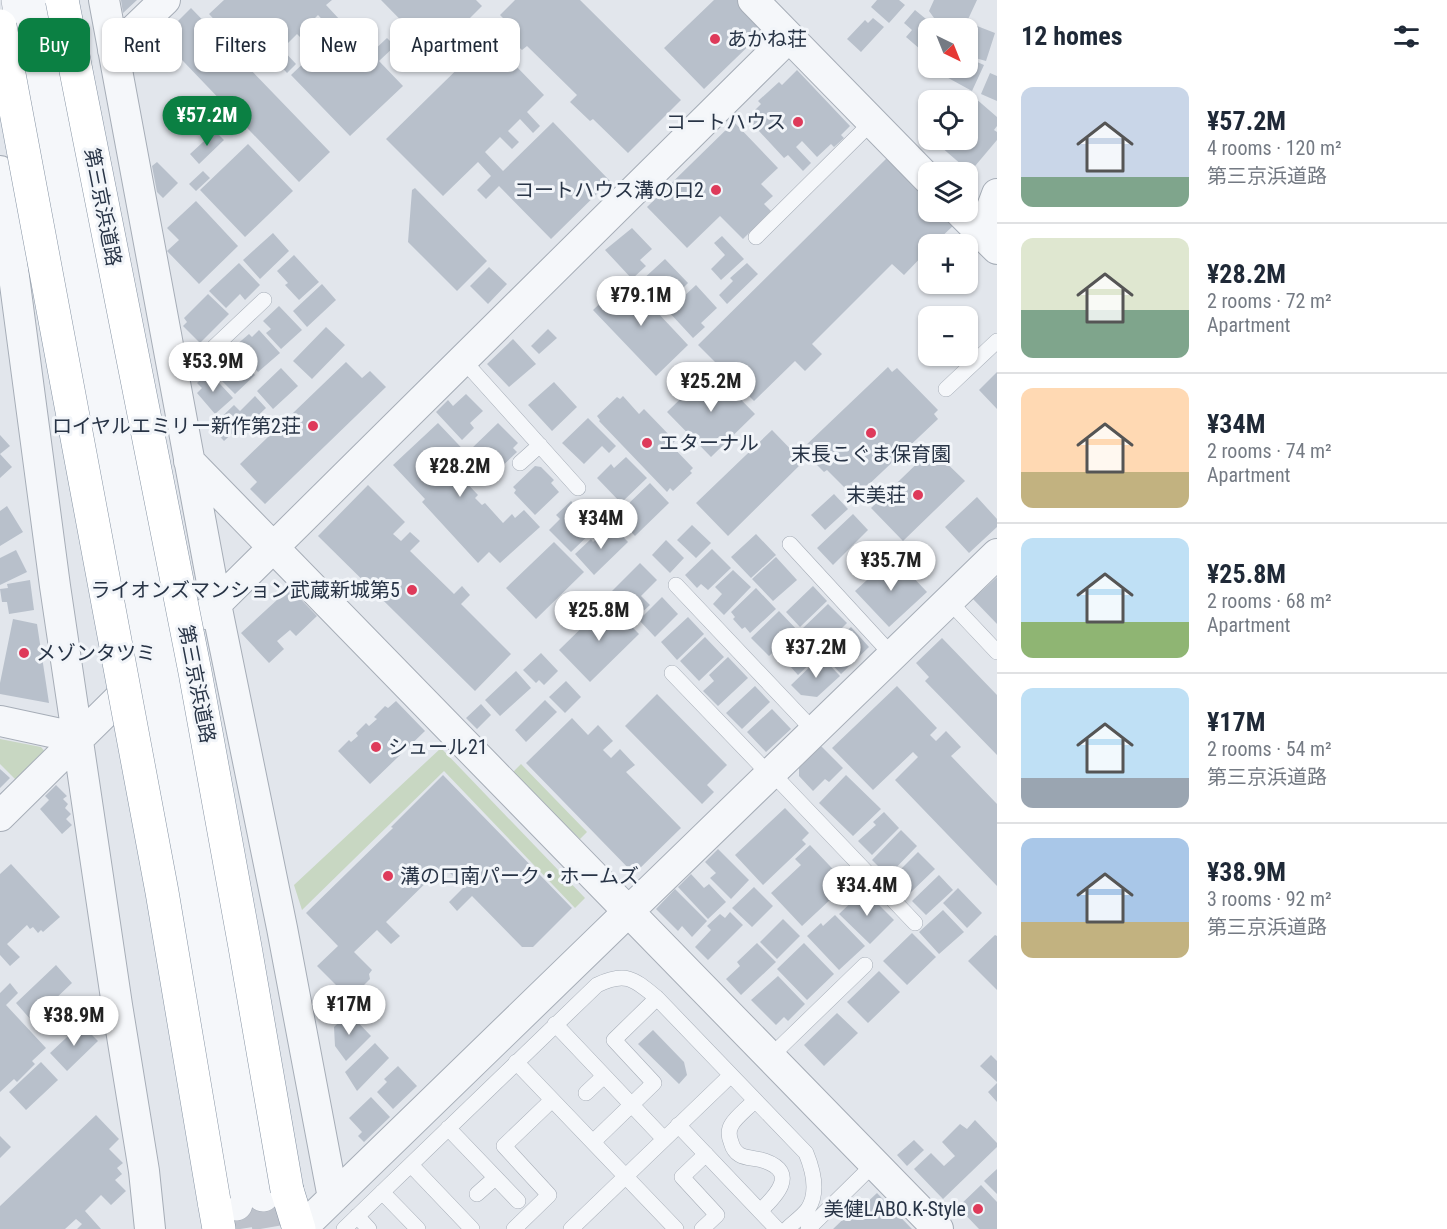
<!DOCTYPE html>
<html lang="en">
<head>
<meta charset="utf-8">
<style>
	:root { --surface:#fff; --page:#f2f2f3; --text:#1f2937; --muted:#747a83; --line:#e0e1e3; --accent:#0b8043 }
	body { margin:0; font-family:"Roboto Condensed","Noto Sans JP",sans-serif; background:var(--page); color:var(--text); height:100vh; display:flex; flex-direction:column; font-size:22px; white-space:nowrap }
	* { box-sizing:border-box; margin:0 }
	p { font-size:20px; color:var(--muted) }
	.icon { flex:none; width:33px; height:33px; fill:none; stroke:currentColor; stroke-width:2; stroke-linecap:round; stroke-linejoin:round }
	.map { position:relative; flex:1; overflow:hidden }
	.drawer { display:flex; flex-direction:column; background:var(--surface); width:450px }
	.drawer>* { flex:none }
	.hud { position:absolute; left:18px; top:18px; width:570px; height:54px; display:flex; gap:12px }
	.needle { width:39px; rotate:137deg }
	.tools { position:absolute; left:918px; top:18px; display:grid; gap:12px }
	.tools a { display:grid; place-items:center; width:60px; height:60px; border-radius:12px; background:var(--surface); box-shadow:0 2px 4px #0004; font-size:30px }
	.price { position:absolute; translate:-50% -51px; padding:0 14px; border-radius:21px; background:#fff; color:#222; font-size:20px; line-height:39px; filter:drop-shadow(0 2px 3px #0008) }
	.price::after { content:''; position:absolute; left:50%; top:36px; width:18px; height:14px; margin-left:-9px; background:inherit; clip-path:polygon(0 0,100% 0,50% 100%) }
	.price.current { background:var(--accent); color:#fff }
	ul { padding:0; list-style:none }
	li { display:flex; align-items:center; gap:18px; height:150px; padding:0 24px }
	li+li { border-top:2px solid var(--line) }
	li span { display:grid; place-items:center; flex:none; width:168px; height:120px; border-radius:12px; color:#555 }
	li>.icon { margin-inline-start:auto }
	span .icon { width:72px; height:72px; fill:#fffc; stroke-width:1 }
	li b { font-size:26px }
	h2 { display:flex; justify-content:space-between; align-items:center; height:72px; padding:0 24px; font-size:26px }
	.tag { padding:0 21px; border-radius:12px; background:var(--surface); box-shadow:0 2px 4px #0004; font-size:21px; line-height:54px }
	.tag.current { background:var(--accent); color:#fff }
	main { display:flex; flex:1; min-height:0 }
	.map>svg:first-child { display:block }
	.green { fill:#c8d7c2 }
	.building { fill:#b8c0cb }
	.lines { fill:none; stroke-linecap:round; stroke-linejoin:round }
	.tertiary-tunnel { stroke:#bdc2cb; stroke-width:33; stroke-dasharray:33 16; stroke-linecap:butt }
	.service-casing { stroke:#a6adb7; stroke-width:16 }
	.minor-casing { stroke:#a6adb7; stroke-width:32 }
	.tertiary-casing { stroke:#a6adb7; stroke-width:34 }
	.motorway-casing { stroke:#8794a4; stroke-width:34 }
	.service { stroke:#f5f7fa; stroke-width:15 }
	.minor { stroke:#f5f7fa; stroke-width:30 }
	.tertiary { stroke:#f5f7fa; stroke-width:33 }
	.motorway { stroke:#fff; stroke-width:33 }
	.motorway-bridge-casing { stroke:#8794a4; stroke-width:34; stroke-linecap:butt }
	.motorway-bridge { stroke:#fff; stroke-width:33 }
	.poi-dot { fill:#de3a5a; stroke:#f2f5f9; stroke-width:2 }
	.labels { text-anchor:middle; stroke-width:6; stroke-linejoin:round; paint-order:stroke }
	.poi-label { font-size:20px; fill:#283446; stroke:#f2f5f9; text-anchor:end }
	.street-label { font-size:20px; fill:#283446; stroke:#f2f5f9 }
</style>
</head>
<body>
<main>
<div class="map">
<svg width="997" height="1229" viewBox="0 0 997 1229">
	<rect width="100%" height="100%" fill="#e2e6ec"/>
	<path class="green" d="M0 739 41 747 46 753 17 781 0 764Z
		M441 748 585 898 575 908 444 771 302 910 294 885Z
		M521 764 587 832 580 839 512 773Z"/>
	<path class="building" d="M121 0H137L123 13Z
		M224 0H332L326 5 371 53 387 38 395 46 379 61 403 86 350 136 291 75 335 33 318 15 304 29 312 37 306 43 297 34 282 49 296 64 287 73 273 57 261 69 209 14Z
		M381 0H476L482 6 434 54Z
		M515 0H580L681 100 628 153 593 119 590 121 570 102 577 95 527 46 522 50 498 28 505 20 500 15Z
		M714 0H737L765 30 704 89 664 48Z
		M877 0H899L905 5 889 23 871 7Z
		M934 0H977L964 28H957L934 18 929 11Z
		M191 8 330 152 299 182 161 38Z
		M915 10 937 28H928V56L906 37 912 30 904 23Z
		M873 18 884 27 861 52 847 39 865 20 868 23Z
		M972 24 995 33 986 61 968 56V33Z
		M489 38 544 95 527 112 540 126 533 133 520 119 508 131 519 142 512 149 500 137 485 152 503 171 553 122 610 181 551 239 499 186 486 199 477 190 491 176 478 162 443 196 386 139Z
		M968 58 984 65 972 91 941 74 946 68H968Z
		M797 70 850 126 841 135 844 138 834 147 831 144 817 157 802 141 796 147 811 163 803 171 788 155 784 158 747 118 761 104 758 101 779 82 782 85Z
		M990 73 997 76V101L981 94Z
		M967 91 997 117V126L994 130 997 132V140L970 172 933 140H968V100H953L961 92 964 94Z
		M734 122 778 168 761 184 773 196 764 204 771 211 743 239 720 216 687 248 647 207Z
		M215 131 224 140 199 164 190 154Z
		M248 144 293 191 245 237 200 190Z
		M889 156 928 196V212H944L956 223 934 244H928V250L904 275 892 264 812 344 822 354 805 371 795 361 754 401 698 345Z
		M157 162 178 183 163 198 157 192 152 166Z
		M203 171 210 178 196 191 189 184Z
		M415 188 487 261 457 291 408 242 412 190Z
		M196 201 238 246 199 284 167 251 179 240 167 228Z
		M632 228 652 249 640 260 646 266 632 279 605 250Z
		M273 233 289 251 260 279 243 260Z
		M722 236 744 259 721 280 711 269 725 255 714 243Z
		M294 255 319 282 299 300 285 285 288 283 277 271Z
		M665 259 688 283 665 306 641 281Z
		M239 263 260 285 245 300 240 294 226 308 209 291Z
		M747 263 758 274 727 304 719 295 733 281 730 278Z
		M489 267 507 284 488 304 470 286Z
		M626 279 688 345 656 376 593 310Z
		M322 284 336 300 307 327 293 311Z
		M696 285 717 308 701 323 705 327 693 338 668 311Z
		M208 294 229 314 200 343 183 326 187 322 184 318Z
		M279 306 302 330 281 349 266 333 271 329 263 321Z
		M326 327 345 345 312 379 293 361Z
		M548 329 557 338 539 354 531 346Z
		M259 330 280 353 258 372 235 346 249 334 252 337Z
		M513 339 536 364 509 387 487 364Z
		M232 351 255 375 235 394 221 380 227 374 218 364Z
		M346 362 362 378 370 371 386 387 265 504 250 489 257 482 240 464Z
		M888 367 892 372 897 368 938 410 934 414 938 419 864 489 868 493 859 502 827 470 824 472 809 457 812 455 804 447Z
		M281 368 298 386 273 409 257 391Z
		M711 369 755 414 711 457 667 412Z
		M209 372 233 398 215 414 197 393 202 388 197 383Z
		M997 372V409L979 390Z
		M554 382 577 407 552 431 528 405Z
		M466 394 483 411 470 423 474 428 462 440 436 412 448 400 453 406Z
		M255 396 266 408 242 431 239 427 224 441 211 427 234 405 240 411Z
		M623 396 639 414 644 409 675 441 671 445 693 468 690 471 692 473 673 491 670 488 667 492 599 421 600 420 597 416 617 397 620 399Z
		M588 418 616 446 609 453 602 446 584 464 562 443Z
		M438 423 474 461 459 475 478 495 475 498 482 505 485 503 503 523 512 514 515 518 524 510 540 527 500 563 489 552 478 563 422 502 425 499 393 465Z
		M498 423 518 443 513 448 517 452 494 474 471 449Z
		M772 430 803 462 728 536 696 503Z
		M0 435 10 446 0 454 12 467 0 478Z
		M932 449 965 481 903 541 871 508Z
		M626 457 647 478 621 503 597 478 611 464 614 468Z
		M535 466 541 467 554 480 551 483 559 492 535 515 514 493 516 490 513 487Z
		M650 483 669 503 635 536 621 521 628 515 625 512 630 507 627 505Z
		M368 485 405 522 393 534 401 541 410 532 420 541 410 551 454 594 462 586 470 595 461 604 511 654 475 691 318 536Z
		M834 494 848 509 825 530 811 515Z
		M977 497 997 519V527L969 553 945 527Z
		M571 501 597 527 571 552 549 530 560 519 556 515Z
		M7 506 23 532 0 546V511Z
		M853 514 868 530 833 565 817 548Z
		M612 525 628 542 594 575 575 554 591 539 593 542Z
		M692 525 711 543 696 558 677 540Z
		M756 534 776 555 751 578 731 557Z
		M666 540 684 558 670 573 652 555Z
		M554 542 584 572 536 619 506 588Z
		M712 549 731 568 708 590 701 584 697 588 685 575Z
		M16 550 27 572 0 585V558Z
		M893 556 927 592 889 627 855 591Z
		M776 557 797 580 773 601 752 579Z
		M640 563 657 580 641 596 650 605 637 617 612 591Z
		M733 570 751 587 724 615 713 604 722 594 715 587Z
		M997 577V624L973 599Z
		M30 580 34 610 9 614 7 602H2L0 589 8 588 7 584Z
		M813 586 827 601 800 627 786 612Z
		M290 588 317 616 296 636 290 630 277 641 284 649 269 663 241 633Z
		M756 588 776 609 750 633 745 627 742 629 733 619 735 617 731 612Z
		M662 597 678 614 655 637 639 620Z
		M608 602 639 634 590 682 559 650Z
		M828 604 847 623 822 648 803 628Z
		M779 611 799 632 783 647 781 645 769 656 751 638Z
		M688 617 704 634 677 660 661 642Z
		M13 619 37 624 49 703 0 694V683Z
		M851 627 869 647 841 674 822 654Z
		M801 635 819 655 798 675 780 655Z
		M705 637 724 657 699 681 680 661Z
		M942 638 997 695V755L925 681 929 677 916 663Z
		M541 653 558 671 544 685 539 680 536 683 523 670Z
		M821 656 840 676 817 697 801 695 791 685Z
		M728 657 748 678 718 706 703 691 714 681 709 675Z
		M516 671 531 688 500 716 485 700Z
		M566 681 581 697 565 713 549 697Z
		M755 686 770 702 742 729 726 713Z
		M897 686 937 728 930 735 936 741 946 731 961 747 951 756 997 804V886L895 780 918 757 913 752 873 790 832 748Z
		M657 694 727 765 707 785 714 792 702 804 625 726Z
		M545 700 557 712 526 742 515 730Z
		M396 701 425 731 370 784 338 751 349 740 351 742 358 736 356 733 366 723 369 726 377 719 374 717 385 706 388 708Z
		M481 704 491 715 477 729 466 718Z
		M772 709 791 729 766 752 747 732Z
		M572 718 588 735 598 725 613 741 603 750 611 758 620 749 635 765 626 772 681 828 634 874 526 763Z
		M821 746 843 768 829 782 825 779 813 791 799 776V768Z
		M0 769 10 778 0 788Z
		M443 775 572 908 533 947H522L472 896 457 911 449 902 464 887 443 866 386 922 400 936 391 944 377 930 354 952 372 970 369 974 370 979 352 997H348L317 966 338 946 306 913 393 828 391 827Z
		M846 775 881 809 853 836 819 803Z
		M56 785 67 796 63 799 68 804 65 808 71 814 66 819 72 825 62 834 40 809 49 800 45 796Z
		M785 808 809 833 802 840 806 844 763 885 735 855Z
		M884 812 899 828 872 855 858 841 876 825 873 822Z
		M901 830 917 846 888 876 872 860Z
		M810 845 847 884 802 926 771 893 801 865 795 859Z
		M718 849 749 880 731 899 710 878 716 873 705 862Z
		M918 852 935 869 909 894 893 877Z
		M11 864 60 917 43 932 41 930 38 933 33 927 30 929 27 925 7 944 20 957 10 966 0 955V874Z
		M691 874 704 888 709 884 726 902 708 919 678 887Z
		M939 875 953 890 926 915 912 901Z
		M754 887 773 906 752 927 732 908Z
		M958 888 982 913 967 928 943 903Z
		M675 889 707 921 692 937 682 926 678 931 656 909Z
		M864 890 894 920 870 944 839 914Z
		M943 910 964 932 939 954 919 932Z
		M730 912 743 925 708 960 695 947 711 930 707 926 720 914 725 918Z
		M835 915 865 946 839 970 807 936 821 923 823 926Z
		M783 919 800 936 777 959 760 942Z
		M912 933 936 957 907 985 883 961Z
		M995 935 997 936V990L968 961Z
		M757 943 776 962 741 995 726 979 740 966 737 962Z
		M804 943 834 974 807 1000 777 969Z
		M56 965 72 983 32 1021 16 1003Z
		M879 971 900 992 868 1023 847 1002Z
		M778 976 805 1004 788 1021 784 1017 776 1025 751 1000Z
		M10 983 18 993 6 1005 46 1048 32 1061 35 1064 17 1082 14 1079 0 1092V993Z
		M349 1013 371 1036 346 1061 335 1046 334 1027Z
		M837 1013 858 1033 824 1066 804 1045Z
		M81 1024 98 1041 67 1071 50 1053Z
		M653 1030 684 1062 687 1075 679 1084 638 1044Z
		M375 1043 389 1058 357 1091 345 1072Z
		M991 1055 997 1061V1082L980 1066Z
		M41 1062 58 1080 26 1110 9 1092Z
		M398 1066 417 1086 393 1109 377 1092 387 1082 384 1079Z
		M997 1083V1102L988 1092Z
		M371 1097 390 1117 364 1142 358 1136 362 1132 349 1118Z
		M96 1115 119 1139 109 1149 123 1163 117 1168 122 1174 115 1180 126 1191 111 1205 101 1195 85 1211 101 1229H77L82 1224 76 1219 65 1229H0V1206Z
		M975 1120 997 1143V1147L943 1199 914 1169 931 1153 944 1166 955 1156 942 1142 960 1124 967 1129Z
		M0 1136 11 1147 0 1158Z
		M914 1140 924 1150 907 1166 897 1155Z
		M997 1169V1194L984 1181Z
		M981 1185 997 1202V1229H979L958 1207Z
		M877 1193 912 1229H833L857 1206 861 1208Z"/>
	<g class="lines">
		<path class="tertiary-tunnel" d="M263 1195 269 1229
			M236 1204 240 1229"/>
		<g class="service-casing">
			<path id="service" d="M756 237 872 122
				M463 360 578 488
				M175 384 264 300
				M946 389 997 341
				M520 463 540 445
				M790 544 892 655
				M676 585 814 731
				M949 601 997 652
				M672 673 769 774
				M771 772 915 923
				M555 1024 664 1139
				M769 1058 865 965
				M516 1062 676 1229
				M586 1093 604 1076
				M755 1100C748 1108 737 1116 732 1124 728 1130 729 1137 731 1142 736 1161 751 1156 765 1161 799 1173 775 1197 760 1211
				M678 1125 777 1229
				M448 1128 518 1201
				M593 1142 654 1083 614 1040 657 998
				M411 1165 472 1229
				M382 1192 418 1229
				M477 1194 495 1178
				M357 1216 369 1229
				M344 1229 597 985C626 971 634 979 657 998L806 1153C813 1170 819 1192 808 1209 803 1216 793 1223 787 1229
				M514 1229 549 1195 504 1146 552 1100
				M571 1229 731 1075
				M702 1229 717 1215 682 1177 706 1154
				M808 1229 874 1164"/>
		</g>
		<g class="minor-casing">
			<path id="minor" d="M104 0 216 604 282 928 333 1198
				M753 0 928 179
				M113 50 165 0
				M0 171 55 586 117 1005 144 1171 150 1229
				M960 212 997 249
				M982 234 997 194
				M189 461C439 717 688 974 938 1229
				M206 614 789 37
				M0 721 79 738
				M0 816 139 679
				M301 1229 997 554"/>
		</g>
		<g class="tertiary-casing">
			<path id="tertiary" d="M18 0C50 180 86 358 119 538 160 759 197 982 236 1204
				M43 0 71 137 107 344 167 652 263 1195"/>
		</g>
		<g class="motorway-casing">
			<path id="motorway" d="M287 1190 299 1229
				M214 1201 219 1229"/>
		</g>
		<use href="#service" class="service"/>
		<use href="#minor" class="minor"/>
		<use href="#tertiary" class="tertiary"/>
		<use href="#motorway" class="motorway"/>
		<g class="motorway-bridge-casing">
			<path id="motorway-bridge" d="M62 0 195 672 245 947 287 1190
				M0 26 162 892 214 1201"/>
		</g>
		<use href="#motorway-bridge" class="motorway-bridge"/>
	</g>
	<g class="poi-dot">
		<circle cx="715" cy="39" r="6"/>
		<circle cx="798" cy="122" r="6"/>
		<circle cx="716" cy="190" r="6"/>
		<circle cx="313" cy="426" r="6"/>
		<circle cx="871" cy="433" r="6"/>
		<circle cx="647" cy="443" r="6"/>
		<circle cx="918" cy="495" r="6"/>
		<circle cx="412" cy="590" r="6"/>
		<circle cx="24" cy="653" r="6"/>
		<circle cx="376" cy="747" r="6"/>
		<circle cx="388" cy="876" r="6"/>
		<circle cx="978" cy="1209" r="6"/>
	</g>
	<g class="labels">
		<g class="poi-label">
			<text x="727" y="46" text-anchor="start">あかね荘</text>
			<text x="786" y="129">コートハウス</text>
			<text x="704" y="197">コートハウス溝の口2</text>
			<text x="301" y="433">ロイヤルエミリー新作第2荘</text>
			<text x="659" y="450" text-anchor="start">エターナル</text>
			<text x="871" y="461" text-anchor="middle">末長こぐま保育園</text>
			<text x="906" y="502">末美荘</text>
			<text x="400" y="597">ライオンズマンション武蔵新城第5</text>
			<text x="36" y="660" text-anchor="start">メゾンタツミ</text>
			<text x="388" y="754" text-anchor="start">シュール21</text>
			<text x="400" y="883" text-anchor="start">溝の口南パーク・ホームズ</text>
			<text x="966" y="1216">美健LABO.K-Style</text>
		</g>
		<g class="street-label">
			<text transform="translate(103 207) rotate(79)" y="7">第三京浜道路</text>
			<text transform="translate(197 684) rotate(79)" y="7">第三京浜道路</text>
		</g>
	</g>
</svg>
<div class="tools">
<a><svg class="needle" viewBox="-14 -14 28 28"><path d="M0-13l5 13h-10z" fill="#e53935"/><path d="M0 13l5-13h-10z" fill="#747a83"/></svg></a>
<a><svg class="icon" aria-label="locate" viewBox="0 0 24 24"><circle cx="12" cy="12" r="6"/><path d="M12 2v4M12 18v4M2 12h4M18 12h4"/></svg></a>
<a><svg class="icon" aria-label="layers" viewBox="0 0 24 24"><path d="M12 4l9 5-9 5-9-5zM3 14l9 5 9-5"/></svg></a>
<a>+</a>
<a>−</a>
</div>
<b class="price current" style="left:207px;top:147px">¥57.2M</b>
<b class="price" style="left:641px;top:327px">¥79.1M</b>
<b class="price" style="left:213px;top:393px">¥53.9M</b>
<b class="price" style="left:711px;top:413px">¥25.2M</b>
<b class="price" style="left:460px;top:498px">¥28.2M</b>
<b class="price" style="left:601px;top:550px">¥34M</b>
<b class="price" style="left:891px;top:592px">¥35.7M</b>
<b class="price" style="left:599px;top:642px">¥25.8M</b>
<b class="price" style="left:816px;top:679px">¥37.2M</b>
<b class="price" style="left:867px;top:917px">¥34.4M</b>
<b class="price" style="left:349px;top:1036px">¥17M</b>
<b class="price" style="left:74px;top:1047px">¥38.9M</b>
<div class="hud">
<a class="tag current">Buy</a>
<a class="tag">Rent</a>
<a class="tag">Filters</a>
<a class="tag">New</a>
<a class="tag">Apartment</a>
</div>
</div>
<section class="drawer">
<h2>12 homes<svg class="icon" aria-label="filters" viewBox="0 0 24 24"><path d="M4 7h16M4 17h16"/><circle cx="9" cy="7" r="2"/><circle cx="15" cy="17" r="2"/></svg></h2>
<ul>
<li><span style="background:linear-gradient(#c9d6e8 75%,#7fa58c 0)"><svg class="icon" aria-label="home" viewBox="0 0 24 24"><path d="M3 11l9-7 9 7M6 9v11h12V9"/></svg></span><div><b>¥57.2M</b><p>4 rooms · 120 m²</p><p>第三京浜道路</p></div></li>
<li><span style="background:linear-gradient(#dfe7d0 60%,#7fa58c 0)"><svg class="icon" aria-label="home" viewBox="0 0 24 24"><path d="M3 11l9-7 9 7M6 9v11h12V9"/></svg></span><div><b>¥28.2M</b><p>2 rooms · 72 m²</p><p>Apartment</p></div></li>
<li><span style="background:linear-gradient(#ffd9b3 70%,#c2b280 0)"><svg class="icon" aria-label="home" viewBox="0 0 24 24"><path d="M3 11l9-7 9 7M6 9v11h12V9"/></svg></span><div><b>¥34M</b><p>2 rooms · 74 m²</p><p>Apartment</p></div></li>
<li><span style="background:linear-gradient(#bfe0f5 70%,#8fb573 0)"><svg class="icon" aria-label="home" viewBox="0 0 24 24"><path d="M3 11l9-7 9 7M6 9v11h12V9"/></svg></span><div><b>¥25.8M</b><p>2 rooms · 68 m²</p><p>Apartment</p></div></li>
<li><span style="background:linear-gradient(#bfe0f5 75%,#9aa5b1 0)"><svg class="icon" aria-label="home" viewBox="0 0 24 24"><path d="M3 11l9-7 9 7M6 9v11h12V9"/></svg></span><div><b>¥17M</b><p>2 rooms · 54 m²</p><p>第三京浜道路</p></div></li>
<li><span style="background:linear-gradient(#a9c7e8 70%,#c2b280 0)"><svg class="icon" aria-label="home" viewBox="0 0 24 24"><path d="M3 11l9-7 9 7M6 9v11h12V9"/></svg></span><div><b>¥38.9M</b><p>3 rooms · 92 m²</p><p>第三京浜道路</p></div></li>
</ul>
</section>
</main>
</body>
</html>
